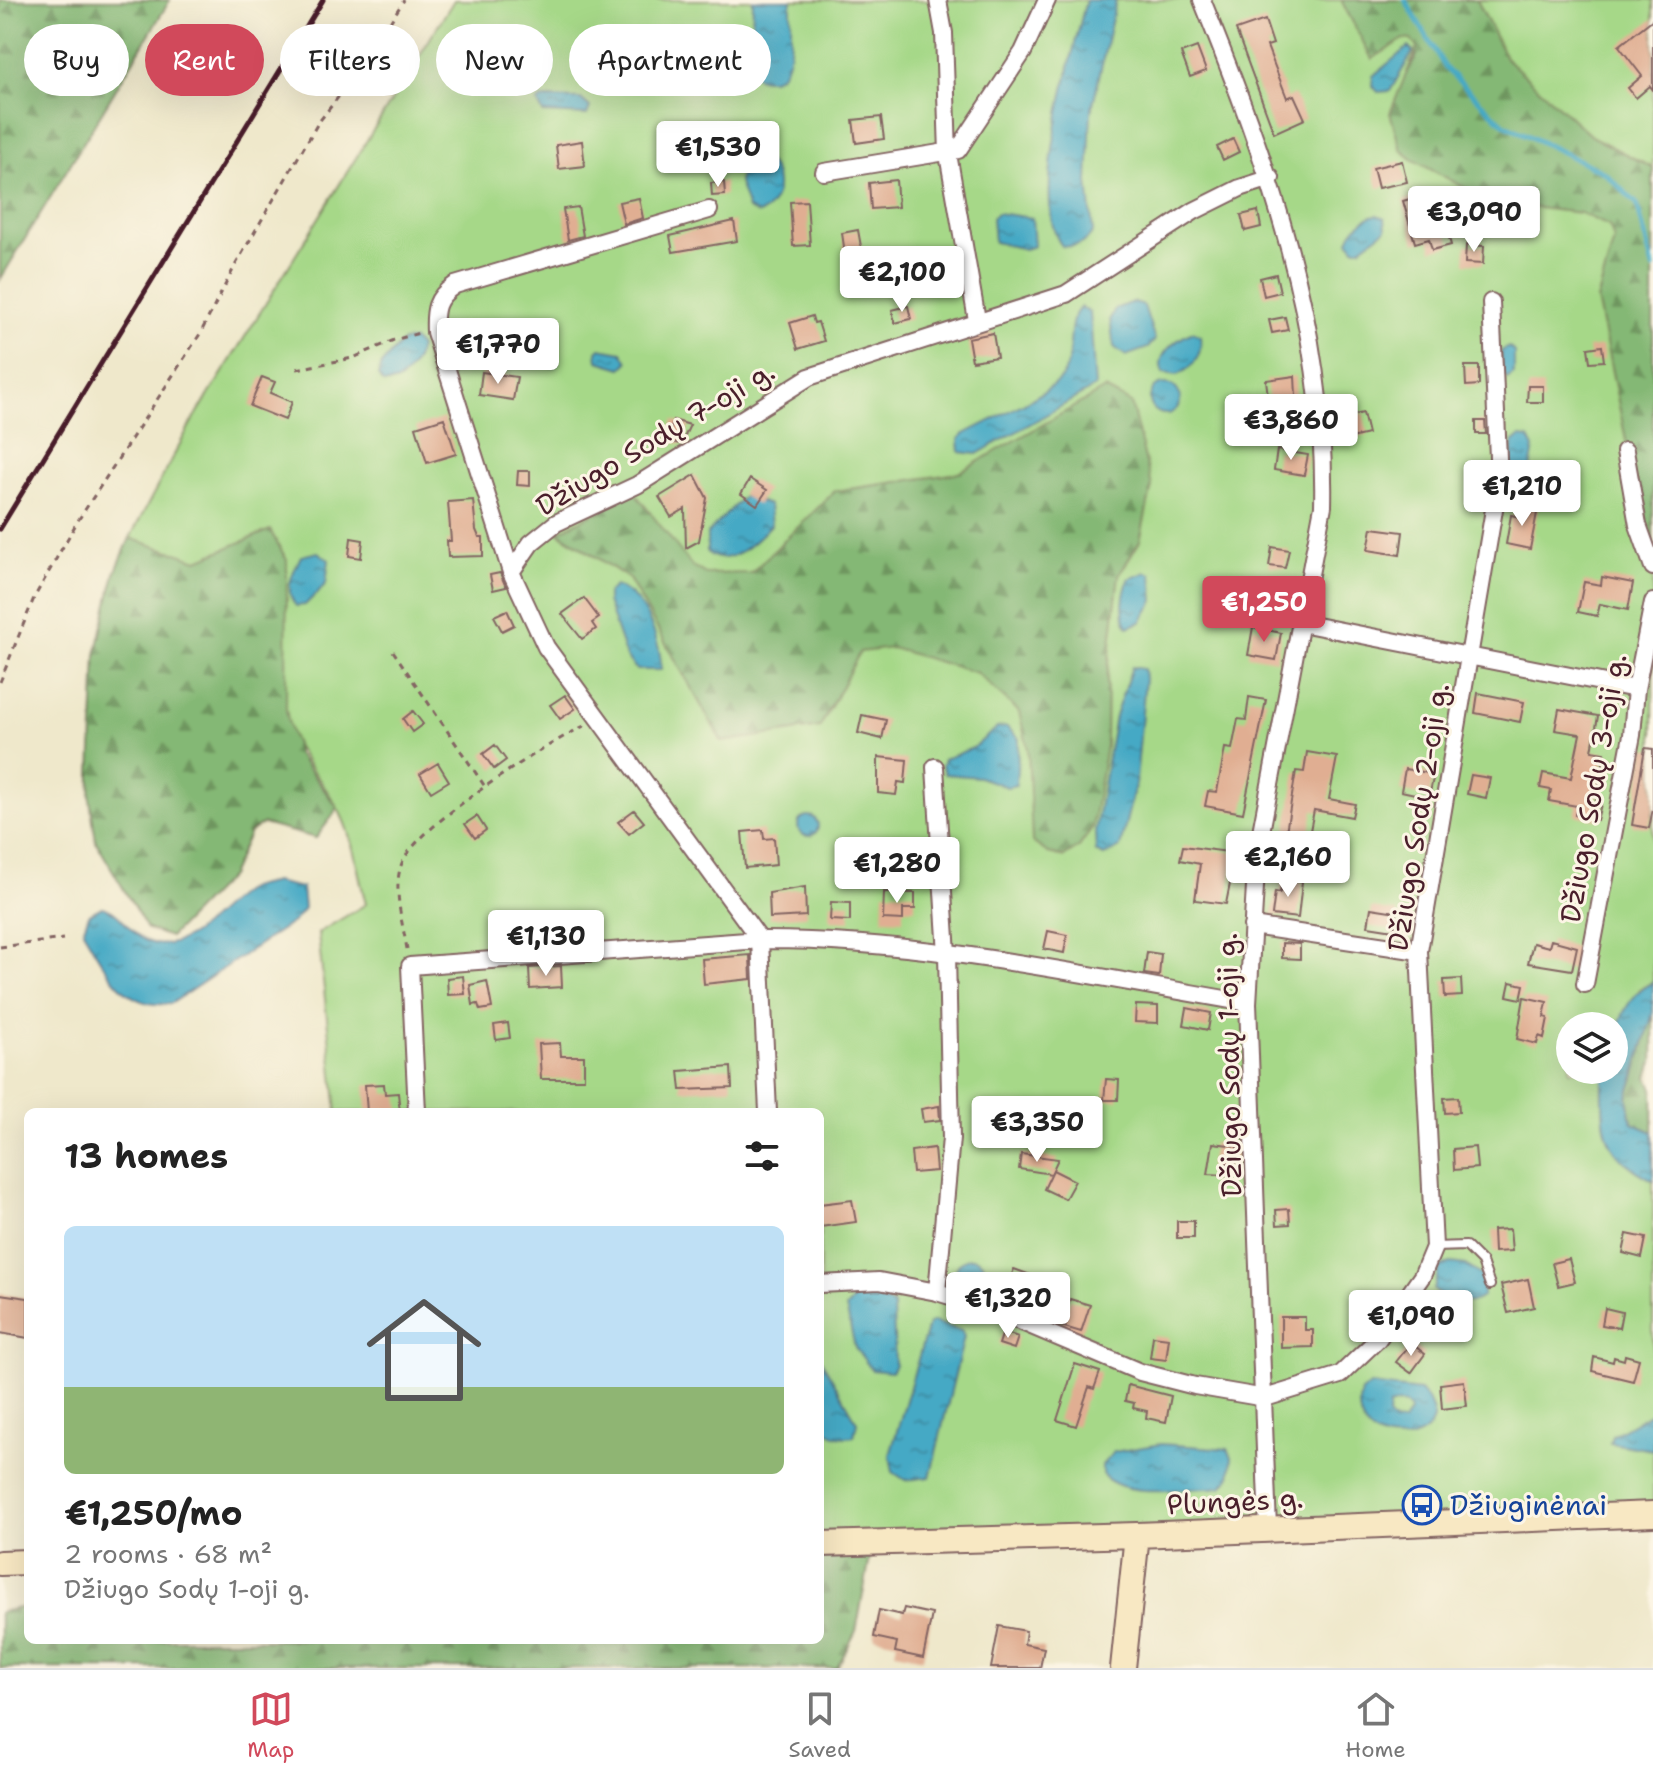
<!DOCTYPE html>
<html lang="en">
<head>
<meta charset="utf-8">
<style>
	:root { --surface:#fff; --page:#f6f6f6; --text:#222; --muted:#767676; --line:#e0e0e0; --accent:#d1495b }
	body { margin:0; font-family:"Shantell Sans",sans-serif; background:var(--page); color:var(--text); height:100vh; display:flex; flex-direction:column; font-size:30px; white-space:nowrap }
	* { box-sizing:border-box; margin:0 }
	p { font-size:26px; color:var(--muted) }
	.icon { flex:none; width:44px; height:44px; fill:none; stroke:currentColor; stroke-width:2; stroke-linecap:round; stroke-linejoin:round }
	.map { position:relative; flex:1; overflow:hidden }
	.panel { position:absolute; left:24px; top:1108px; width:800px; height:536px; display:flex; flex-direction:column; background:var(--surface); border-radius:12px; box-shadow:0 8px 32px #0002 }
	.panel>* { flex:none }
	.top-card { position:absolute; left:24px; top:24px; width:800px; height:72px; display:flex; gap:16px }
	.buttons { position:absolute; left:1556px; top:1012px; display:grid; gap:16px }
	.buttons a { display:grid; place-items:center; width:72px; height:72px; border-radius:50%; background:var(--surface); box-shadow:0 8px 32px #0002; font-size:40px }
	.price { position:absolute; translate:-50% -68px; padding:0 18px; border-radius:8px; background:#fff; color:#222; font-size:26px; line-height:52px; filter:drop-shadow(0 2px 4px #0008) }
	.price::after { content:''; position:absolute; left:50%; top:48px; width:24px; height:18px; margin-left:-12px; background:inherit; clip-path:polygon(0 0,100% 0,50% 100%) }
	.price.active { background:var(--accent); color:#fff }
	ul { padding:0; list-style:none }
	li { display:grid; align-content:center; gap:16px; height:424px; padding:0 40px }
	li span { display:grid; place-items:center; height:248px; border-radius:12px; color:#555 }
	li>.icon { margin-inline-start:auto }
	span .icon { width:144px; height:144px; fill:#fffc; stroke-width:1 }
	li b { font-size:34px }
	h2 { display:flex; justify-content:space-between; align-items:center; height:96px; padding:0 40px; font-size:34px }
	.chip { padding:0 28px; border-radius:36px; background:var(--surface); box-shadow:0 8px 32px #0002; font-size:28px; line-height:72px }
	.chip.active { background:var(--accent); color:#fff }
	.tab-bar { display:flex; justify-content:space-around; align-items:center; height:112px; border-top:2px solid var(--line); background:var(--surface); font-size:22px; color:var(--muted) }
	.tab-bar a { display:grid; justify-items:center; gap:4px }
	.tab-bar .active { color:var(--accent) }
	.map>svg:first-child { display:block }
	.forest { fill:url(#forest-firs); stroke:#676c50; stroke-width:2 }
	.green { fill:#a6d888; stroke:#787c5a; stroke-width:2; fill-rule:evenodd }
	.water { fill:url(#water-ripples); stroke:#486478; stroke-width:2; fill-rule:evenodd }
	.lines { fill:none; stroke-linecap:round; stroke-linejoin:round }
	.stream { stroke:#45a9c5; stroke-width:5 }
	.building { fill:#e0ae92 }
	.lane-casing { stroke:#846563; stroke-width:12 }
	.street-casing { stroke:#846563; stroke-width:20 }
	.secondary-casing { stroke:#846563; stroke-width:28 }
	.path { stroke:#846563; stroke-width:3; stroke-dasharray:6 6; stroke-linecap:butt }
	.lane { stroke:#fff; stroke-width:8 }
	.street { stroke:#fff; stroke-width:16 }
	.secondary { stroke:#f8e8c3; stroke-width:24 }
	.rail { stroke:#4a1f2b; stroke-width:5 }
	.labels { text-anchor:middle; stroke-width:6; stroke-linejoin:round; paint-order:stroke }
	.street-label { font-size:28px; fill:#4a1f2b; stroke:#fcf5e5 }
	.transit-label { font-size:28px; fill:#164399; stroke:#fcf5e5; text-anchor:start }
</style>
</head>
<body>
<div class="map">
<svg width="1653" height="1668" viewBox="0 0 1653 1668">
	<defs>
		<pattern id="forest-firs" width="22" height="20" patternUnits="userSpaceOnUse" patternTransform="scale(2)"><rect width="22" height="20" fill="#84b874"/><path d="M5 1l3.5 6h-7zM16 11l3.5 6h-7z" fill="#6e955f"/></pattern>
		<pattern id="water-ripples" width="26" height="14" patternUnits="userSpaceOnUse" patternTransform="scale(2)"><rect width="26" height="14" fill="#45a9c5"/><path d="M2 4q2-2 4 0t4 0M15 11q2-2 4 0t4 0" fill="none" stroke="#3c89a0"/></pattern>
	</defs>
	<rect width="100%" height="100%" fill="#fcf5e5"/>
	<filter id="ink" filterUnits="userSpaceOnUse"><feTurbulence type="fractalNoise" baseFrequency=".0125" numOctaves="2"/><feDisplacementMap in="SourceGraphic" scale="16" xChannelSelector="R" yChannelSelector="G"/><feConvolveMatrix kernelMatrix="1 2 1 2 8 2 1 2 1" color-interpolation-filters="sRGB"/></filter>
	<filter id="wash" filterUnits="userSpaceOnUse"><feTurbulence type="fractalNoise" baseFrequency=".006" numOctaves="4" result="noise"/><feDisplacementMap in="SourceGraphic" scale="32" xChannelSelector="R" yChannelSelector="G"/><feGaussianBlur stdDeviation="1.8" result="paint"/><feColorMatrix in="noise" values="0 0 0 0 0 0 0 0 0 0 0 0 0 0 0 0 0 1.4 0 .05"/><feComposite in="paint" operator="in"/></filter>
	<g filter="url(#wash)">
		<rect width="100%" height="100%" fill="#efe8cb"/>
		<path class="forest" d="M0 0H170L0 280Z
			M1341 0H1477L1506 58 1591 136 1653 168V551L1644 528 1597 300 1614 240 1580 213 1493 203 1413 160 1401 149 1390 114 1394 95 1417 55 1372 60Z
			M1105 388 1131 402 1152 486 1140 541 1119 575 1107 680 1106 747 1092 829 1079 847 1064 857 1048 853 1032 842 1030 810 860 652 820 727 722 742 629 579 558 531 634 491 751 573 835 491 958 473Z
			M270 530 287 560 297 754 338 808 316 838 263 824 250 832 230 876 170 937 147 929 96 842 90 799 96 655 115 573 130 538 198 560Z
			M1653 1013V1061L1648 1077 1653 1090V1132L1632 1123 1628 1097Z
			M871 1553 856 1631 837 1668H0V1612L28 1606V1640H820V1555Z"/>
		<path class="green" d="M454 0H1341L1372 59 1404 39 1411 40 1417 48 1390 113 1401 150 1413 160 1493 203 1580 213 1609 226 1614 240 1597 300 1644 527 1653 551V982L1640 989 1614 1032V1026H1570V1070H1603C1603 1126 1598 1153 1653 1180V1514L820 1544V1112H337L318 933 366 904C358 874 353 834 337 807 315 766 294 761 286 709L287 560 270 530 198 560 130 538 189 427ZM1105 389 1131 403 1152 486 1140 541 1119 575 1107 680 1106 747 1092 828 1079 847 1064 857 1048 853 1032 842 1028 749 1019 712 977 673 892 648 860 652 820 727 722 742 629 579 558 532 634 492 692 566 706 574 751 573 835 491 958 473Z
			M1477 0H1653V168L1591 136 1506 58Z"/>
		<path class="water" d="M753 0H791C790 20 798 82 767 79 759 79 755 77 751 70Z
			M1086 0H1116L1091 113 1088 182 1093 232C1087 243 1075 248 1062 246 1028 202 1073 54 1086 0Z
			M1408 47 1413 52 1390 91 1378 92 1372 85 1373 76Z
			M545 98 581 99 590 107 587 115 543 113 537 102Z
			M754 154C782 160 786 205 758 214L748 209 739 183 741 164Z
			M997 213 1032 218 1034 246 1025 249 994 242 992 218Z
			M1377 215 1385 218 1386 229 1361 248H1354L1349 241C1352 229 1365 216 1377 215Z
			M1132 302 1144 306 1155 340 1148 348 1126 356 1114 347 1110 319 1115 309Z
			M1081 307 1090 312 1095 387 977 454 960 452 959 439 963 435C985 423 1048 394 1061 378 1077 359 1063 322 1081 307Z
			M1193 332 1200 336C1203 354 1194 367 1178 375L1163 373C1154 355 1177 339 1193 332Z
			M413 340 420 347C416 364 403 386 383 383L378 376 382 364 403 341Z
			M533 347 553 352 558 364 553 367 525 357Z
			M1509 347 1514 352V374L1507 379 1503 374 1501 351Z
			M600 348 622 352 628 362 622 368 598 361 597 351Z
			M1150 399a15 15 0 1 1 30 0a15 15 0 1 1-30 0Z
			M1520 437 1529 438 1534 448 1528 480 1515 485 1509 474 1513 443Z
			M744 496 769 505 771 525C756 541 727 571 707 552V534Z
			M318 552 329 560 326 584 305 605 296 606C283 589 293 573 301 556Z
			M1146 572 1152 574 1154 601 1141 622 1128 627C1120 613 1123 594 1129 579Z
			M615 586C644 594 662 643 661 670H637L626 657 607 602V593Z
			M1132 667 1144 669 1145 679 1136 781 1120 847 1104 856 1096 852 1095 832 1115 716Z
			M1007 727 1019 739 1016 785 1007 787 979 777 945 774 942 766 944 759 973 748 997 728Z
			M798 826a10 10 0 1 1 20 0a10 10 0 1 1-20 0Z
			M274 882 302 888 304 909 294 921 172 1003C124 1013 104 965 83 931L89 914 102 907C123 911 130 939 156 944 190 950 219 907 244 891 252 886 264 885 274 882Z
			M1653 982V1013L1628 1097 1632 1123 1653 1132V1180C1598 1153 1603 1126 1603 1070H1614C1614 1034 1619 1001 1653 982Z
			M956 1273a15 15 0 1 1 30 0a15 15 0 1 1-30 0Z
			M1450 1263 1466 1265 1483 1277V1296C1469 1308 1446 1302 1434 1290L1439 1268Z
			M856 1297H878L893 1305 895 1365 891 1372 872 1370 855 1347 846 1308Z
			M933 1322 962 1331 964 1337 930 1477 905 1480 893 1472 890 1455 928 1325Z
			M820 1358 857 1422 854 1436C840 1439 829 1435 820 1423Z
			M1371 1385 1420 1391C1474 1446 1342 1465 1361 1392ZM1398 1403 1405 1404 1410 1410 1403 1423 1394 1422 1388 1416 1389 1406Z
			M1653 1412V1450L1610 1443 1612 1436Z
			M1161 1444 1228 1449 1232 1457 1230 1478 1221 1487 1211 1488C1181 1488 1124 1499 1102 1474V1465L1114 1452Z"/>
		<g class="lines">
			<path class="stream" d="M1405 0 1446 69 1504 124 1605 173 1637 204 1653 268"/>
		</g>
		<g id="blocks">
			<path class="building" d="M1653 19V90L1650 86 1636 98 1628 88 1642 76 1619 46Z
				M1265 20 1273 44 1267 46 1287 98 1294 95 1305 119 1274 133 1236 30Z
				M1197 47 1206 71 1190 77 1181 53Z
				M881 117 884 139 856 143 853 120Z
				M1233 139 1239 152 1223 160 1217 147Z
				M582 141 585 166 559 169 556 145Z
				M1402 161 1407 182 1378 188 1373 168Z
				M896 180 898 207 871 209 869 183Z
				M724 182 725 195 712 196 711 183Z
				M1420 196 1424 211 1440 206 1451 245 1432 250 1429 239 1415 243 1403 201Z
				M639 198 643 218 624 224 619 202Z
				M807 201 810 245 793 246 790 202Z
				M578 207 583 236 568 240 563 209Z
				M1258 211 1261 227 1245 231 1241 215Z
				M734 221 737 241 673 252 670 236Z
				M858 230 862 252 845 254 842 233Z
				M1466 245 1484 246 1483 264 1465 263Z
				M1276 274 1280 292 1264 296 1260 278Z
				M908 306 911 319 895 323 892 310Z
				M812 316 814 323 818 322 824 341 798 349 790 323Z
				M1285 317 1288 330 1272 333 1269 320Z
				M993 333 997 357 972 361 968 338Z
				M1602 346 1604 361 1590 362 1588 348Z
				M1465 366H1479V385L1466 386Z
				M482 372 517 377 513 400 479 395Z
				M1295 376 1297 416 1271 420 1266 380Z
				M262 377 275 382 270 393 292 402 285 420 250 406Z
				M1528 386H1543V402H1527Z
				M1363 413 1368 434 1351 438 1346 417Z
				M444 418 456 454 427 463 416 427Z
				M673 420 690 425 681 444 668 441Z
				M1476 421H1485L1486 434H1476Z
				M1277 450 1308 455 1304 475 1274 470Z
				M518 471H530V486L517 485Z
				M695 475 707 498 699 541 686 548 685 509 671 517 659 497Z
				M750 479 767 490 757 505 741 494Z
				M473 500 476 530 479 537H483V556L448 557 447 541H451L448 502Z
				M1523 506 1538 508 1530 549 1506 544 1511 515 1520 517Z
				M1372 528 1403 532 1400 555 1368 550Z
				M351 538 363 540 361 558 349 556Z
				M1272 547 1289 550 1285 568 1269 566Z
				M500 573 506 587 493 590 490 575Z
				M1602 577 1633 583 1628 610 1600 604 1597 616 1578 612 1584 582 1601 585Z
				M584 598 599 618 592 623 596 629 582 639 562 614Z
				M507 610 514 625 502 631 494 616Z
				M1253 627 1281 633 1276 660 1248 655Z
				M1478 693 1524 702 1520 722 1475 713Z
				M565 695 575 709 560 719 550 705Z
				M1249 697 1266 700 1243 813 1205 806 1208 791 1217 792 1225 748 1232 749 1238 719 1246 720Z
				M1559 709 1598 716 1592 751 1605 753 1596 802 1601 804 1597 820 1575 815 1577 806 1549 801 1551 790 1540 788 1543 773 1571 778 1580 734 1555 730Z
				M413 711 423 724 412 732 403 719Z
				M862 715 886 720 882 739 858 733Z
				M495 745 506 760 494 769 483 754Z
				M1645 748 1653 749V809L1649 828 1632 825Z
				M1307 752 1337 757 1329 799 1355 804 1352 817 1314 810 1309 836 1286 832 1296 771 1304 772Z
				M878 757 907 760 905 783 898 782 896 795 878 793Z
				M438 763 449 781 431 792 420 774Z
				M1405 769 1434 774 1429 797 1401 791Z
				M1471 775 1490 778 1486 798 1467 794Z
				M634 810 644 822 629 834 618 822Z
				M477 816 486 830 475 838 465 824Z
				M763 830 764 839 774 838 776 865 745 868 742 832Z
				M1183 846 1236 853 1226 904 1195 900 1200 864 1180 860Z
				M1282 879 1302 882 1298 918 1272 915 1275 892 1280 893Z
				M805 887 806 916 770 918 769 893Z
				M884 892 915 893V909H903V920L883 919Z
				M831 902 850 903V921L830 920Z
				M1371 908 1397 912 1394 930 1368 926Z
				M1048 931 1067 935 1064 953 1044 949Z
				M1551 940 1577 947 1572 970 1528 963 1533 943 1549 947Z
				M1282 943 1300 944V959L1282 958Z
				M1147 952 1161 954 1159 976 1144 974Z
				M750 955 751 979 704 984 702 959Z
				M561 966 562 987 530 989 529 968Z
				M463 976 465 994 448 995 447 978Z
				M1461 979 1462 996 1445 997 1444 980Z
				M487 981 492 1008 480 1010 478 1004 473 1005 470 985Z
				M1510 982 1524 985 1521 999 1507 996Z
				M1524 997 1547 1002 1544 1017 1548 1018 1544 1038 1539 1036 1537 1044 1517 1039Z
				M1136 1005 1158 1006V1023L1135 1022Z
				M1187 1008 1211 1013 1208 1030 1184 1025Z
				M508 1023 510 1038 496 1040 494 1025Z
				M560 1043 561 1056H584V1079H541L539 1044Z
				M731 1067 732 1088 681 1090 679 1071Z
				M1106 1079 1119 1080 1118 1100H1104Z
				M384 1084 385 1094 398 1093 400 1112H367L365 1085Z
				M1458 1097 1459 1112 1445 1113 1444 1098Z
				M939 1106 940 1120 923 1122 921 1109Z
				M1213 1143 1237 1146 1236 1163H1227L1226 1175 1208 1174Z
				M1475 1147 1477 1168 1454 1170 1453 1149Z
				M934 1148 936 1171 913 1173 911 1151Z
				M1021 1154 1058 1159 1051 1174 1019 1169Z
				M1053 1170 1075 1181 1065 1199 1044 1189Z
				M852 1200 856 1222 820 1227V1204Z
				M1289 1209 1290 1224 1277 1225 1276 1210Z
				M1177 1221H1194V1238H1177Z
				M1510 1229 1512 1251 1494 1252 1493 1230Z
				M1627 1234 1646 1238 1642 1258 1623 1253Z
				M1569 1259 1575 1282 1558 1286 1552 1263Z
				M1014 1269 1039 1278 1030 1302 1005 1293Z
				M1528 1279 1534 1307 1508 1313 1501 1285Z
				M0 1294 28 1298V1338L0 1333Z
				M1070 1299 1090 1305 1081 1332 1061 1326Z
				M1605 1308 1622 1312 1619 1328 1602 1325Z
				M1281 1317H1305V1330H1313V1347L1281 1348Z
				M1003 1332 1018 1337 1014 1349 999 1344Z
				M1153 1336 1169 1338 1166 1360 1150 1358Z
				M1411 1343 1425 1354 1411 1373 1396 1362Z
				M1625 1355 1639 1359 1633 1381 1592 1371 1594 1357 1613 1362 1614 1357 1624 1360Z
				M1075 1364 1100 1372 1094 1389 1089 1387 1076 1426 1057 1420Z
				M1464 1381 1467 1406 1442 1409 1440 1384Z
				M1128 1385 1171 1396 1166 1422 1146 1418 1147 1411 1133 1408 1134 1403 1125 1401Z
				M904 1608 932 1614 923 1658 895 1652 897 1642 874 1637 879 1610 902 1615Z
				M999 1626 1026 1631 1024 1644 1044 1648 1040 1668H991Z"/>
		</g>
	</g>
	<g filter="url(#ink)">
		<use href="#blocks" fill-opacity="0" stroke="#846563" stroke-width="2"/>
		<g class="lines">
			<g class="lane-casing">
				<path id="lane" d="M1434 1247 1466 1246 1482 1262 1490 1285"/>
			</g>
			<g class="street-casing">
				<path id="street" d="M938 0 944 33 948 154 977 320
					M1202 0C1268 164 1327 326 1323 506L1257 853 1248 1003 1268 1529
					M824 172 958 150 1023 52 1047 0
					M1625 451 1638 525 1653 567
					M511 572 435 332C434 310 435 298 455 285L709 210
					M1301 623 1636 689
					M935 767 947 954 951 1138 937 1292
					M1252 926 1419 951
					M1585 984 1632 735 1636 689 1653 602
					M417 1112 410 966 760 940C923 939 1087 976 1248 1003
					M768 1112 760 940 546 647 511 572 531 543 556 523 637 485 809 377 1066 294 1194 211 1240 188 1271 178
					M820 1284 879 1281 937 1292 989 1308 1140 1372 1195 1386 1265 1398 1340 1375 1378 1339 1422 1276 1434 1247 1419 951 1499 480 1491 302"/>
			</g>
			<g class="secondary-casing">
				<path id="secondary" d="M820 1544 1137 1535 1653 1514
					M0 1563 28 1562
					M1123 1668 1137 1535"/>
			</g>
			<path class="path" d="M297 369 353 358 394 340 419 333
				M393 651 486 788
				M0 682 34 598 77 522 200 334 236 264 318 123 361 68 404 0
				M0 947 63 939
				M407 949C403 925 392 887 402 863 419 824 543 746 584 726"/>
			<use href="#lane" class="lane"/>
			<use href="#street" class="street"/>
			<use href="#secondary" class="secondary"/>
			<path class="rail" d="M0 529 323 0"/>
		</g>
	</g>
	<defs>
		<g id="bus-ring" transform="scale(2)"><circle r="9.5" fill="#fcf5e5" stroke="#1a4fb4" stroke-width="1.5"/><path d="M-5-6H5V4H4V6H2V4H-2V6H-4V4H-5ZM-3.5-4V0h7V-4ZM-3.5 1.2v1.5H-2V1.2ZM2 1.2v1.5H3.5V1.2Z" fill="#1a4fb4"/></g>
	</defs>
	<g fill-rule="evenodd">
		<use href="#bus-ring" x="1422" y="1505"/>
	</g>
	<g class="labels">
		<g class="street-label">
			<text transform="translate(655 438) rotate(-31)" y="10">Džiugo Sodų 7-oji g.</text>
			<text transform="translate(1593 788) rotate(-80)" y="10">Džiugo Sodų 3-oji g.</text>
			<text transform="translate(1418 817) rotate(-81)" y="10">Džiugo Sodų 2-oji g.</text>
			<text transform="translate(1229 1065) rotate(-91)" y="10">Džiugo Sodų 1-oji g.</text>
			<text transform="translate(1235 1501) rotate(-3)" y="10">Plungės g.</text>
		</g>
		<g class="transit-label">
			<text x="1450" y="1515">Džiuginėnai</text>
		</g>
	</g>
</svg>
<div class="buttons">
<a><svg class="icon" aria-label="layers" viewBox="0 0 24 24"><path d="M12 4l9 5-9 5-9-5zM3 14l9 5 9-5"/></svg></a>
</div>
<b class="price" style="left:718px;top:189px">€1,530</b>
<b class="price" style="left:1474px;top:254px">€3,090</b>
<b class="price" style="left:902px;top:314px">€2,100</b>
<b class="price" style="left:498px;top:386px">€1,770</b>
<b class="price" style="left:1291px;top:462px">€3,860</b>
<b class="price" style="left:1522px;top:528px">€1,210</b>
<b class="price active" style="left:1264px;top:644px">€1,250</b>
<b class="price" style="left:1288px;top:899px">€2,160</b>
<b class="price" style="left:897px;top:905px">€1,280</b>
<b class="price" style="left:546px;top:978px">€1,130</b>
<b class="price" style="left:1037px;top:1164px">€3,350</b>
<b class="price" style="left:1008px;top:1340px">€1,320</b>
<b class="price" style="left:1411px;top:1358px">€1,090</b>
<div class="top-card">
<a class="chip">Buy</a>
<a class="chip active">Rent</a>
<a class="chip">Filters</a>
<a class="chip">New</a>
<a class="chip">Apartment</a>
</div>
<section class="panel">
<h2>13 homes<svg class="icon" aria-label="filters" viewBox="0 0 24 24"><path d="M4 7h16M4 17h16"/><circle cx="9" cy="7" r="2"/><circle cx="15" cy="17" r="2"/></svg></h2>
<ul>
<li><span style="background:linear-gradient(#bfe0f5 65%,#8fb573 0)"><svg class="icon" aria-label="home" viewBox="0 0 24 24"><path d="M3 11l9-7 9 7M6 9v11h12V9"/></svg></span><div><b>€1,250/mo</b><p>2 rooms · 68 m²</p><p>Džiugo Sodų 1-oji g.</p></div></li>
</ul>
</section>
</div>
<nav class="tab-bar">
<a class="active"><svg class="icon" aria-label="map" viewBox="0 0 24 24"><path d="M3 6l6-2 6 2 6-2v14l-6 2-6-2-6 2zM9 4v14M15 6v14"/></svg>Map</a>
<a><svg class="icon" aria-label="saved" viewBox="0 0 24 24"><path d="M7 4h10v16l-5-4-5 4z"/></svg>Saved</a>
<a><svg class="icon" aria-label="home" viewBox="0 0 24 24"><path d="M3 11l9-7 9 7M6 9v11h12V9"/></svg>Home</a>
</nav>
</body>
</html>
